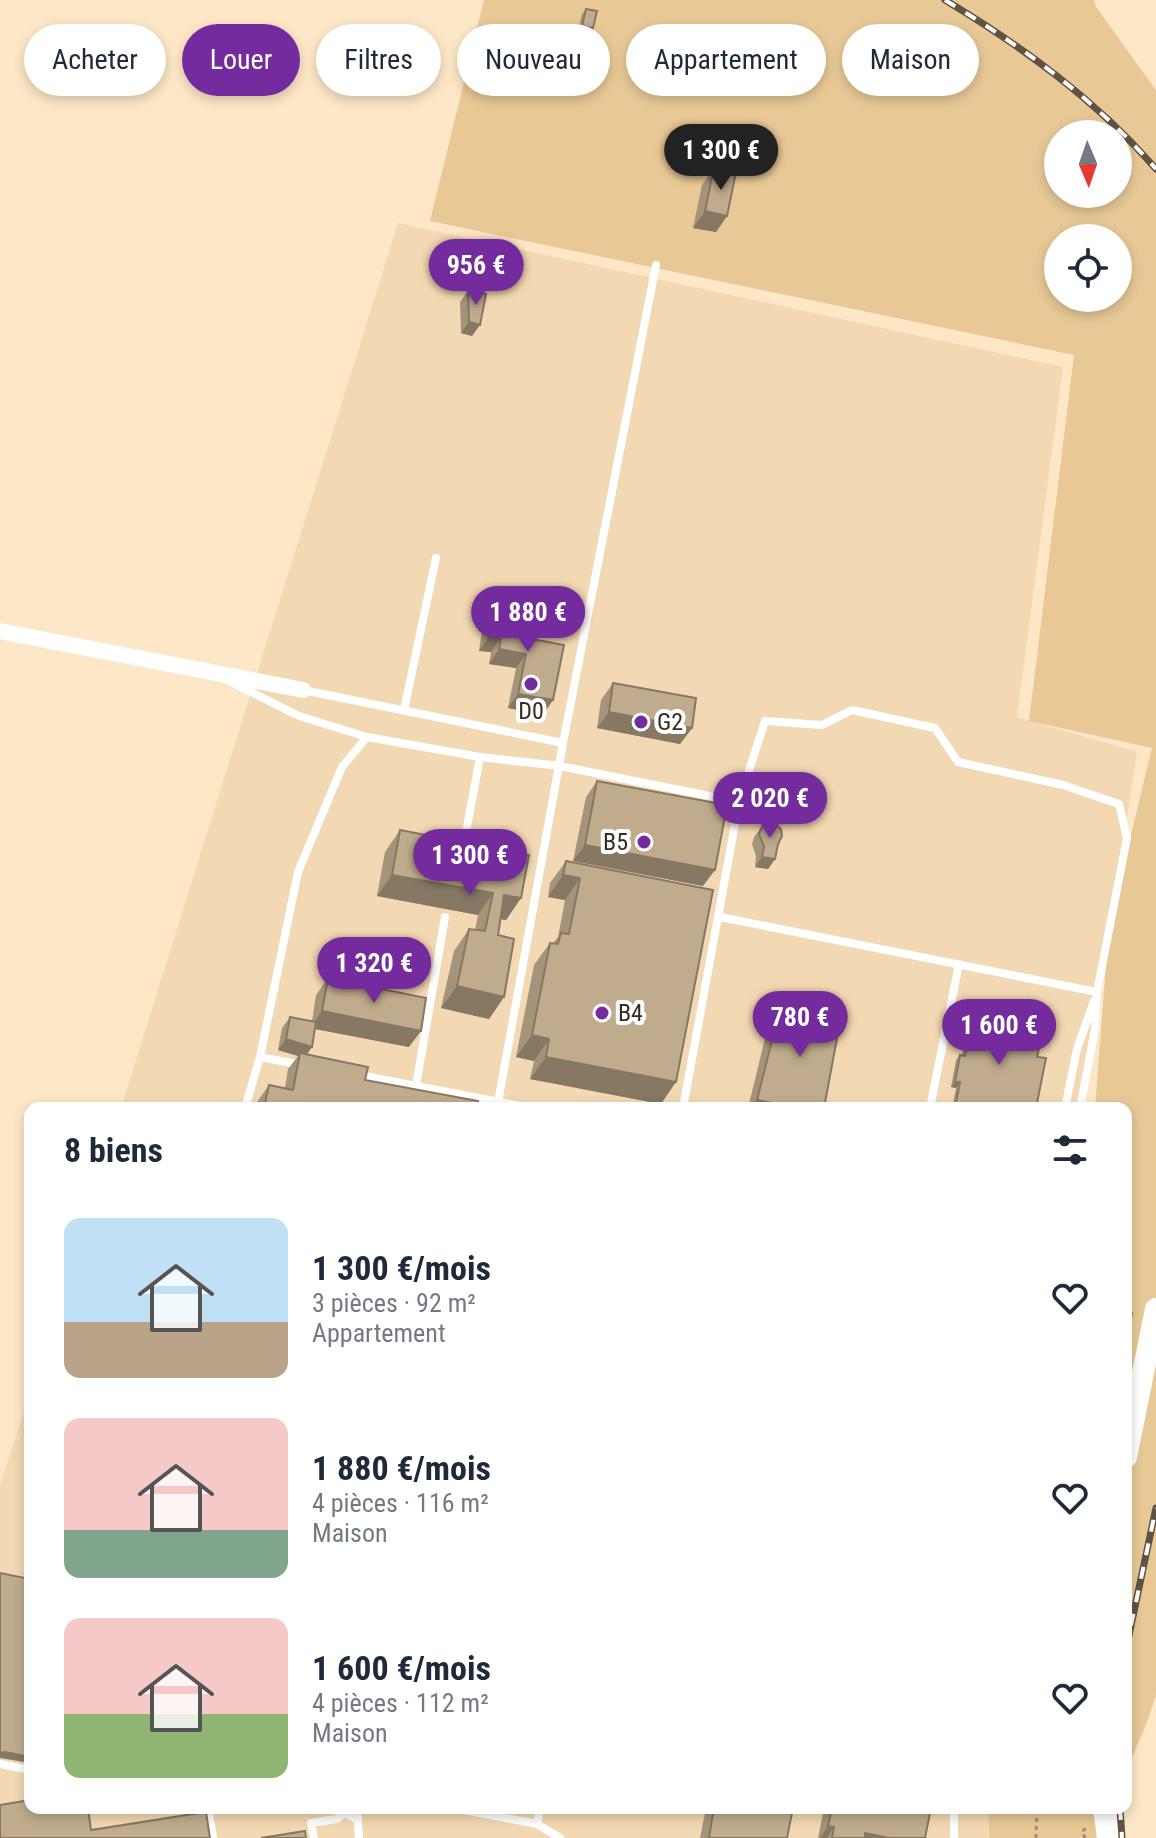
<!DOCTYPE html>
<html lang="fr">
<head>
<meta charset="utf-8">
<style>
	:root { --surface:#fff; --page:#f6f6f7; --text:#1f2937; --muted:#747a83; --accent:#742b9e }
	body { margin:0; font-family:"Roboto Condensed",sans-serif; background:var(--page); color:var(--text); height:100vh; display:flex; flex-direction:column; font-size:30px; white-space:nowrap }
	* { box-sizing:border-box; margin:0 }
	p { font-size:26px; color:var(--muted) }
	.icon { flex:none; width:44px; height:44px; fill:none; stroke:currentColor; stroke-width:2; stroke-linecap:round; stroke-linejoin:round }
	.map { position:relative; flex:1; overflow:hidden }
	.panel { position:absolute; left:24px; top:1102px; width:1108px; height:712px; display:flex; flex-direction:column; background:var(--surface); border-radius:16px; box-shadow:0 4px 12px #0003 }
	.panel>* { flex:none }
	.guide { position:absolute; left:24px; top:24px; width:1108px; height:72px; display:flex; gap:16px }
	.needle { width:52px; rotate:178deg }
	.tools { position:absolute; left:1044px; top:120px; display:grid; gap:16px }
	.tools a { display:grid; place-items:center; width:88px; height:88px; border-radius:50%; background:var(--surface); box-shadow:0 4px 12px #0003; font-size:40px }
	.price { position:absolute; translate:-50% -68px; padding:0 18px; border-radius:28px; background:var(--accent); color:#fff; font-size:26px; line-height:52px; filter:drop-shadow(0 2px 4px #0008) }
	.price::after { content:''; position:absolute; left:50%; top:48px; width:24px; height:18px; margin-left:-12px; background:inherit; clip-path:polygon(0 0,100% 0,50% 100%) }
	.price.on { background:#222; color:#fff }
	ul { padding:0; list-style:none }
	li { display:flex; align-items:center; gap:24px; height:200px; padding:0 40px }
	li span { display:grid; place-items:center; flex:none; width:224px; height:160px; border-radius:16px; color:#555 }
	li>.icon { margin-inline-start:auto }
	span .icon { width:96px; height:96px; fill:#fffc; stroke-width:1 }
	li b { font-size:34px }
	h2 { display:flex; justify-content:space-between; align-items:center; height:96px; padding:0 40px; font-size:34px }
	.pill { padding:0 28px; border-radius:36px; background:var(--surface); box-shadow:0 4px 12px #0003; font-size:28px; line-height:72px }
	.pill.on { background:var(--accent); color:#fff }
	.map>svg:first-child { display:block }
	.built { fill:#f3d9b3 }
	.green { fill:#e8c895; fill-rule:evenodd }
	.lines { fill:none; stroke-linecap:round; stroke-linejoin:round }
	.path { stroke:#9e8f77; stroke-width:3; stroke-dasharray:4 4; stroke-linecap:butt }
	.service { stroke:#fff; stroke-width:8 }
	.minor { stroke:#fff; stroke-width:16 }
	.secondary { stroke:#fff; stroke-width:22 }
	.rail-casing { stroke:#5f5443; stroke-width:7 }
	.rail { stroke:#fff; stroke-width:4; stroke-dasharray:12; stroke-linecap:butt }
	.wall { fill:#a59479 }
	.shaded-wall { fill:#867863 }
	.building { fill:#c0ac8d; stroke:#867863; stroke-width:2 }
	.poi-dot { fill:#742b9e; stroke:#fff; stroke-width:3 }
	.labels { text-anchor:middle; stroke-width:8; stroke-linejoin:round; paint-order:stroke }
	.poi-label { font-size:24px; fill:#352d20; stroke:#fff; text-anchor:start }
</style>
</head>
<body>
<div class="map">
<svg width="1156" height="1838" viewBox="0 0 1156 1838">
	<rect width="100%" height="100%" fill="#fde7c6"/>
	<path class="built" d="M398 223 1063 367 1017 717 1137 752 1082 1108H121Z
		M30 1394V1808H988V1838H0V1485Z"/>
	<path class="green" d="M484 0H1094L1096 7 1156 90V1695L1146 1725 1126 1771V1108H1095L1109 926 1152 748 1029 721 1074 355 430 221ZM1058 134H1118V194H1058ZM1058 238H1118V298H1058Z
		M988 1808H1109L1096 1838H989Z"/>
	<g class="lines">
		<path class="path" d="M1036 1838 1037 1808
			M1085 1838 1082 1831 1089 1827"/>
		<path class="service" d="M229 681 299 716 367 737 480 757 560 766 739 802
			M303 690 563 743 497 1108
			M404 710 436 558
			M563 743 656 265
			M462 854 480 757
			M720 917 1097 992
			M260 1057 302 1065
			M359 1075 531 1108
			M416 1086 445 917
			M245 1108 260 1057 298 872 342 767 367 737
			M683 1108 739 802 765 721 822 725 852 710 935 728 958 762 1063 785 1119 804 1127 838 1097 992 1095 1029 1080 1108
			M930 1108 959 964
			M1065 1108 1077 1049 1094 1001
			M0 1764 30 1770
			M208 1808 213 1838
			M357 1808 359 1838
			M453 1808 537 1824 560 1838
			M537 1824 540 1808
			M314 1838 311 1823 337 1819 344 1813 356 1819
			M954 1838V1808"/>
		<path class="minor" d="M0 631 303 690"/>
		<path class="secondary" d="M1126 1457 1156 1309
			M1104 1808 1108 1838"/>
		<g class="rail-casing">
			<path id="rail" d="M945 0C1023 47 1096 100 1156 169
				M1126 1649 1156 1508
				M1120 1808 1122 1838"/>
		</g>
		<use href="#rail" class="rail"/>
	</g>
	<path class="wall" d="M586 9 589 34 578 31 582 14Z
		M714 168 727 216 716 232 693 228 702 185Z
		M468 291 472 336 461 333 460 302Z
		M501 603 516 636 564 645 543 715 508 708 516 668 489 664 491 652 479 651 483 623 493 609H497Z
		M613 683 692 728 680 744 597 728 601 700Z
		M597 781 703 886 573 861 586 797Z
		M762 827 778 844 775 859 768 869 755 867 756 856 752 844 754 837Z
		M400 830 521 898 506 920 500 919 498 935 504 997 489 1019 441 1008 454 951 469 929 475 930 478 915 377 896 385 852Z
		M566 861 713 890 661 1104 530 1079 534 1061 516 1057 534 965 550 943H553L558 937 565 900 548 897 550 883Z
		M328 978 409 1047 315 1029 312 1047 307 1054 365 1080 476 1108H256L257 1102 269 1085 285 1088 288 1069 298 1056 278 1050 282 1028 290 1017 312 1021 316 995Z
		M781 1005 824 1108H748L769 1022Z
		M985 1005 1037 1057 1036 1108H952L956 1088 951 1087 956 1060 960 1055H962L966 1035 970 1030 977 1031 981 1010Z
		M706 1808H793L787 1838H700Z
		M824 1808H931L925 1838H818Z"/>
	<path class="shaded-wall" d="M582 26 593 28 589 34 578 31Z
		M705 211 727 216 716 232 693 228Z
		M469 322 480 325 472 336 461 333Z
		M489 636 501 638 491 652 479 651Z
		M499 649 526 654 516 668 489 664Z
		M518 694 553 700 543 715 508 708Z
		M609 712 692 728 680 744 597 728Z
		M585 845 715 870 703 886 573 861Z
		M762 857 775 859 768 869 755 867Z
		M392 875 493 893 478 915 377 896Z
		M563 875 580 878 565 900 548 897Z
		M504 895 521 898 506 920 489 917Z
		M457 986 504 997 489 1019 441 1008Z
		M322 1011 421 1031 409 1047 310 1028Z
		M532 1035 549 1039 534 1061 516 1057Z
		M286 1039 312 1047 304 1058 300 1053 298 1056 278 1050Z
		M546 1057 676 1082 661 1104 530 1079Z
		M955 1082H960L956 1088 951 1087Z
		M757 1100 798 1108H752Z
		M5 1752 30 1757V1763L0 1758V1753Z
		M315 1808H337L334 1812Z
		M612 1808H632L630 1811Z
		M828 1826 834 1827 827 1838H820Z
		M865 1833 889 1838H862Z"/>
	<path class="building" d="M586 9 597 11 593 28 582 26Z
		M714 168 736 172 727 216 705 211Z
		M468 291 486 294 480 325 469 322Z
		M501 603 519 606 516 636 564 645 553 700 518 694 526 654 499 649 501 638 489 636 493 609 500 610Z
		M613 683 696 698 692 728 609 712Z
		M597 781 727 805 715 870 585 845Z
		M772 823 781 829 782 836 778 844 775 859 762 857 764 846 759 834 762 827Z
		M400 830 529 855 521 898 504 895 498 935 514 939 504 997 457 986 469 929 485 931 493 893 392 875Z
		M566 861 713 890 676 1082 546 1057 549 1039 532 1035 550 943 558 944 561 933 569 934 580 878 563 875Z
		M328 978 426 998 421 1031 322 1011Z
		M781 1005 841 1017 824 1108H798L757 1100Z
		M985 1005 1011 1010 1007 1028 1021 1031 1020 1040 1040 1044 1037 1057 1046 1058 1036 1108H955L960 1082H955L960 1055 965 1056 970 1030 979 1032Z
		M290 1017 316 1022 312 1047 286 1039Z
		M300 1053 368 1067 365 1080 478 1101 476 1108H264L269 1085 293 1090Z
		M1126 1311 1132 1313 1126 1342Z
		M0 1573 30 1579V1757L5 1752 0 1753Z
		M30 1800V1808H88L91 1830 206 1812 210 1838H0V1805Z
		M714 1808H793L787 1838H709Z
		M832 1808H931L925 1838H889L865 1833V1838H832L834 1827 828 1826Z
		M305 1831 306 1838H261Z"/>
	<g class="poi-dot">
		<circle cx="531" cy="684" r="8"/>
		<circle cx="641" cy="722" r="8"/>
		<circle cx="644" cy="842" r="8"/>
		<circle cx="602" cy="1013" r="8"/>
	</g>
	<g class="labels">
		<g class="poi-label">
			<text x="531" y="719" text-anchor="middle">D0</text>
			<text x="657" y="730">G2</text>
			<text x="628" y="850" text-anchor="end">B5</text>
			<text x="618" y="1021">B4</text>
		</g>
	</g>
</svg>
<div class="tools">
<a><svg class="needle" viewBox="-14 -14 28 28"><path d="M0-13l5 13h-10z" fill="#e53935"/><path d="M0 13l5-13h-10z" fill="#747a83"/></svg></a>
<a><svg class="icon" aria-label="locate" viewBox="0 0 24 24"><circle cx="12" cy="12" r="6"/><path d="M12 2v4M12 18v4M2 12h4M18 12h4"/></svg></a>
</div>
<b class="price on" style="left:721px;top:192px">1 300 €</b>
<b class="price" style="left:476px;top:307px">956 €</b>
<b class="price" style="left:528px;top:654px">1 880 €</b>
<b class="price" style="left:770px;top:840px">2 020 €</b>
<b class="price" style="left:470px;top:897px">1 300 €</b>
<b class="price" style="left:374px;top:1005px">1 320 €</b>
<b class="price" style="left:800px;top:1059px">780 €</b>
<b class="price" style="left:999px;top:1067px">1 600 €</b>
<div class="guide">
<a class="pill">Acheter</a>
<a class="pill on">Louer</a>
<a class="pill">Filtres</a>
<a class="pill">Nouveau</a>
<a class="pill">Appartement</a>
<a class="pill">Maison</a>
</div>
<section class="panel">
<h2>8 biens<svg class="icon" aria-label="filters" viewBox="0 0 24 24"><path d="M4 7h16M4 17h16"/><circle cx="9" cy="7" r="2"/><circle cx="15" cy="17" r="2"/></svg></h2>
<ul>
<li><span style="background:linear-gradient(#bfe0f5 65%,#b9a48a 0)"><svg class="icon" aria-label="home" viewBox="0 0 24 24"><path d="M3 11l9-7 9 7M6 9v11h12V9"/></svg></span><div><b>1 300 €/mois</b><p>3 pièces · 92 m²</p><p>Appartement</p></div><svg class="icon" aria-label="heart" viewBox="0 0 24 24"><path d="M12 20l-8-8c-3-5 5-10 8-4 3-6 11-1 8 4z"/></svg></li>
<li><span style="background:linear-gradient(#f6c9c9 70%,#7fa58c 0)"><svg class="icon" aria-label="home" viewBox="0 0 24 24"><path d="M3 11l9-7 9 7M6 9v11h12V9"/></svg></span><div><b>1 880 €/mois</b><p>4 pièces · 116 m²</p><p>Maison</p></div><svg class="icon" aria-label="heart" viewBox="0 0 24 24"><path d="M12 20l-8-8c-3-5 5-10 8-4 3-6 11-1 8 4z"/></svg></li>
<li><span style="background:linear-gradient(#f6c9c9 60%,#8fb573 0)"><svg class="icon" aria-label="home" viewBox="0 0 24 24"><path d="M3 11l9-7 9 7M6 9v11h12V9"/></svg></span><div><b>1 600 €/mois</b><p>4 pièces · 112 m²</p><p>Maison</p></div><svg class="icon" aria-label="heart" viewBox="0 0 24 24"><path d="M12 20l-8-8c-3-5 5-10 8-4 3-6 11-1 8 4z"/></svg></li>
</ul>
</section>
</div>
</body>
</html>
